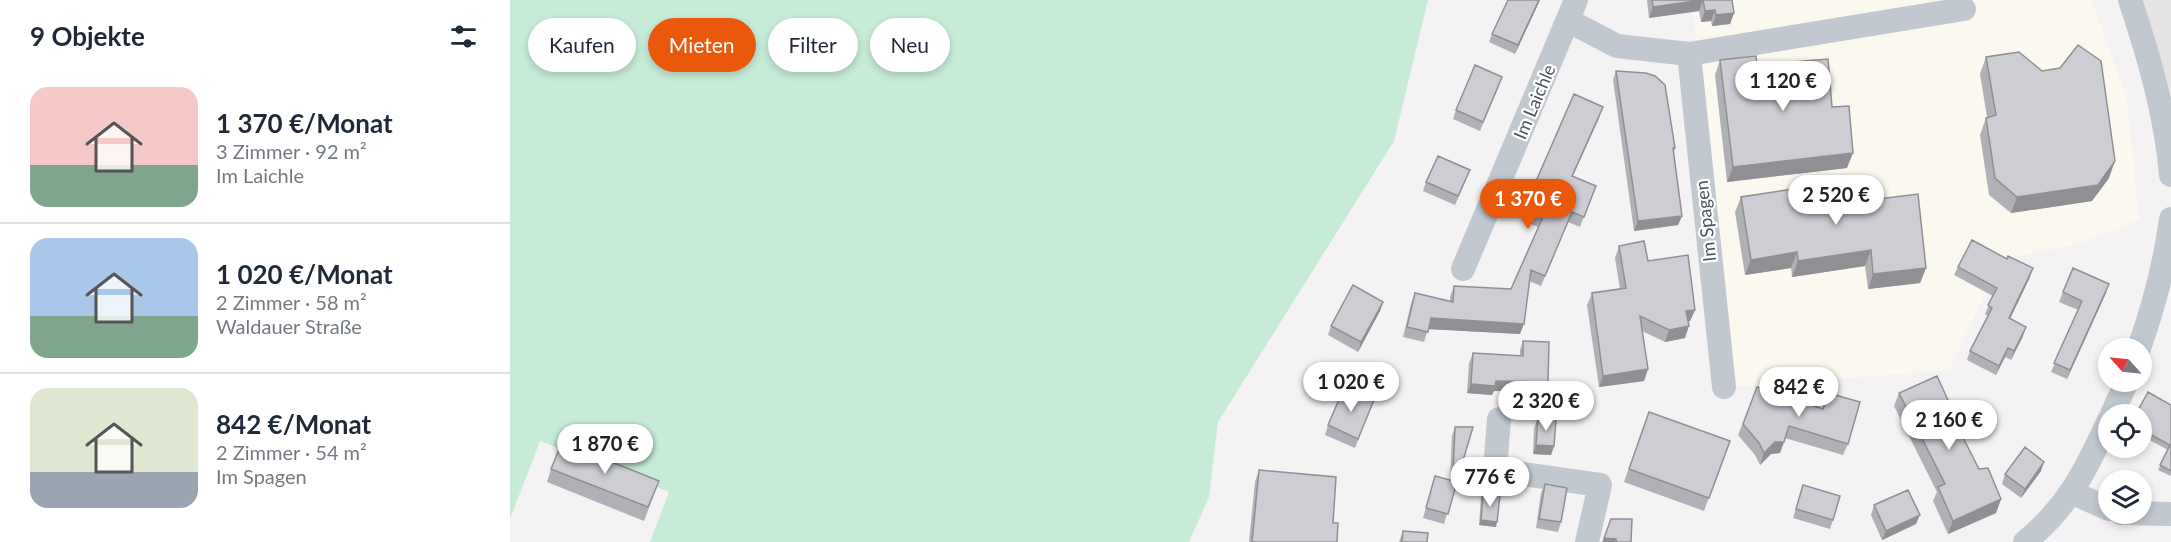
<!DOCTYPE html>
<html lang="de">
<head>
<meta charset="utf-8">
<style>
	:root { --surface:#fff; --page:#f6f6f7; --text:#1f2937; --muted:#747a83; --line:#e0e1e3; --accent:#ea580c }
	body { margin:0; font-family:Lato,sans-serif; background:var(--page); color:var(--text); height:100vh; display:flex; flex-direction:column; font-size:22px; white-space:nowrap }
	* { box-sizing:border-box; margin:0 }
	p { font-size:20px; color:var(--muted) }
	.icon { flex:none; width:33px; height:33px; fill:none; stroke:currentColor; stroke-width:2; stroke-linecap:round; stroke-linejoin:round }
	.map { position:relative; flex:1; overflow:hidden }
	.drawer { display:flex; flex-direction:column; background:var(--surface); width:510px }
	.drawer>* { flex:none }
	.hud { position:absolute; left:18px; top:18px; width:570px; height:54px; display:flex; gap:12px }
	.needle { width:39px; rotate:297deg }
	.tools { position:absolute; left:1588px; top:338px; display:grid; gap:12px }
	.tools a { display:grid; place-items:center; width:54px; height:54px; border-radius:50%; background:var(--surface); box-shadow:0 3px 9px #0003; font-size:30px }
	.price { position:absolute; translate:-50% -51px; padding:0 14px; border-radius:21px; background:#fff; color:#222; font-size:20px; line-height:39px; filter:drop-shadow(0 2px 3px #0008) }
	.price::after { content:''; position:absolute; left:50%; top:36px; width:18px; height:14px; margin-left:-9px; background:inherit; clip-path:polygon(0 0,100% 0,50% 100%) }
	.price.on { background:var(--accent); color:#fff }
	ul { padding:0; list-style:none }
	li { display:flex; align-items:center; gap:18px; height:150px; padding:0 30px }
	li+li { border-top:2px solid var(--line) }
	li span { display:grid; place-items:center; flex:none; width:168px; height:120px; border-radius:18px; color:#555 }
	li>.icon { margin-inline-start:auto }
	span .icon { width:72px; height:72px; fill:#fffc; stroke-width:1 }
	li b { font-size:26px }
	h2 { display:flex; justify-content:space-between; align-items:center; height:72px; padding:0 30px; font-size:26px }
	.chip { padding:0 21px; border-radius:27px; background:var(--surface); box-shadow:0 3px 9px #0003; font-size:21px; line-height:54px }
	.chip.on { background:var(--accent); color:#fff }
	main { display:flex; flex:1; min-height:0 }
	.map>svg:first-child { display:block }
	.commercial { fill:#fbf9ef }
	.education { fill:#e5e4e3 }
	.green { fill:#c6ecd8 }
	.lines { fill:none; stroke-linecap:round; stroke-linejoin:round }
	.minor { stroke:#c1c8cf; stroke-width:24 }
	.wall { fill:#b0b1b6 }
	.shaded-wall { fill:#909094 }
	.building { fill:#cdced4; stroke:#909094; stroke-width:1.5 }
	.labels { text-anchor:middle; stroke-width:4.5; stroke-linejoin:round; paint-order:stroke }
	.street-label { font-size:18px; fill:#4b535e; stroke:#fff }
</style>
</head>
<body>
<main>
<section class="drawer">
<h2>9 Objekte<svg class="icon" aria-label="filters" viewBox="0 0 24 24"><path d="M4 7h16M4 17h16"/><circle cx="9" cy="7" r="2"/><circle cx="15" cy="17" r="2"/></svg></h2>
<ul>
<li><span style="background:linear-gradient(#f6c9c9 65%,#7fa58c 0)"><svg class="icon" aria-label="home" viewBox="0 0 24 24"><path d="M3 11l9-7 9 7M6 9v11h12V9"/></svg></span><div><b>1 370 €/Monat</b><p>3 Zimmer · 92 m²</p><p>Im Laichle</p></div></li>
<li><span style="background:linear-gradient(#a9c7e8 65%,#7fa58c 0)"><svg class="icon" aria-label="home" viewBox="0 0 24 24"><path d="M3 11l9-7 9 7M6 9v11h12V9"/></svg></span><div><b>1 020 €/Monat</b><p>2 Zimmer · 58 m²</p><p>Waldauer Straße</p></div></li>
<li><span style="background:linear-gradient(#dfe7d0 70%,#9aa5b1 0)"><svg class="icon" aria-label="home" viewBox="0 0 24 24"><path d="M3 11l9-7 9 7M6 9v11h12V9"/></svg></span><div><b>842 €/Monat</b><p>2 Zimmer · 54 m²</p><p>Im Spagen</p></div></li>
</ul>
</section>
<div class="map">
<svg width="1661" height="542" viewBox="0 0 1661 542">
	<rect width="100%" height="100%" fill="#f4f2f2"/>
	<path class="commercial" d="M1182 0H1581L1617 98 1629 220 1568 244 1492 259 1439 370 1223 387Z"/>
	<path class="education" d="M1628 0H1661V100L1656 77Z"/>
	<path class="green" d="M0 0H918L884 141 708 422 699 497 679 542H140L159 492 30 441 0 519Z"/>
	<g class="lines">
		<path class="minor" d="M1620 0C1639 57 1656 115 1661 175
			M1059 21 1107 46 1179 54 1214 387
			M1179 54 1454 9
			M953 269 1066 0
			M1629 348C1644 306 1655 263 1661 219
			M1602 414 1617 381
			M989 419 985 470 1090 485 1077 542
			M1563 493 1599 509
			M1611 513 1661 514
			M1515 542C1558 507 1576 470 1599 420"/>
	</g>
	<path class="wall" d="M1030 0 1005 54 979 42 982 34Z
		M1137 0H1222L1224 13 1220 24 1202 26 1201 21 1191 22 1189 11 1139 18Z
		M1476 57 1599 178 1582 201 1501 213 1479 195 1470 135 1476 118 1477 117 1470 74Z
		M1210 60 1247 65 1322 107 1337 168 1217 182 1205 75Z
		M1106 71 1165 148 1164 153 1172 216 1168 225 1124 231 1103 80Z
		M989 86 970 131 943 119 946 110Z
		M1089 118 1062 177 1086 186 1070 227 1058 222 1031 286 1019 281 1010 334 918 329 914 342 893 337 901 304 905 293 940 301V297L944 286 1001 289 1028 227 1013 221 1018 206 1016 205 1020 195Z
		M956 180 945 205 913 191 916 182Z
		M1231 197 1344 202 1416 268 1410 283 1358 289 1355 266 1282 277 1281 268 1235 275 1225 212Z
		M1109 246 1138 261 1185 310 1180 321 1178 322 1175 338 1155 342 1132 331 1138 369 1134 381 1089 387 1077 305 1082 293 1110 289 1105 258Z
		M1448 267 1520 277 1500 319 1513 336 1501 360 1495 357 1486 375 1457 360 1460 351 1478 316 1475 314 1483 296 1444 275Z
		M1553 292 1596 293 1557 379 1541 372 1568 310 1549 302Z
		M873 302 870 311 848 352 818 335 821 326Z
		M1013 341 1035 391H984L982 395 957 393 959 363 963 353 1010 356V350Z
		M1247 387 1313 409 1318 393 1338 444 1333 455 1275 438 1270 453 1261 454 1250 465 1245 455 1228 435Z
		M1389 393 1443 411 1441 415 1469 469 1491 499 1486 513 1438 534 1423 501 1427 492 1384 406Z
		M864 400 845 448 815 435 818 425Z
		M1661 405V476L1648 470 1658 450 1632 436V414Z
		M1139 412 1220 441 1194 511 1114 482Z
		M1028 418 1044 446 1041 455 1023 454 1024 428Z
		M945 427 949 474 934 524 913 518 925 476 940 480 942 436Z
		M41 469 149 481 134 521 37 482Z
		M749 470 827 542H739L745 482Z
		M1531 471 1511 498 1492 484 1495 474Z
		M1035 484 1051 522 1048 532 1026 528 1031 493Z
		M1293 485 1323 520 1320 529 1283 518Z
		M973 494 986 527 969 525 971 498Z
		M1364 505 1406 524 1372 540 1361 515Z
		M893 531 917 542H889Z"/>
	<path class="shaded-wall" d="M1029 0H1030L1005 54 1008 45Z
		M1193 0 1189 11 1139 18 1143 7Z
		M1205 10 1201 21 1191 22 1195 11Z
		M1224 13 1220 24 1202 26 1206 15Z
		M1093 107 1089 118 1058 187 1062 176Z
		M1343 153 1337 168 1217 182 1223 167Z
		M1605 161 1599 178 1582 201 1501 213 1507 197Z
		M1172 216 1168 225 1124 231 1128 221Z
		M1361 250 1355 266 1282 277 1288 261Z
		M1287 252 1281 268 1235 275 1241 260Z
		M1416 268 1410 283 1358 289 1363 274Z
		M1523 268 1520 277 1496 327 1499 318Z
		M1599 284 1596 293 1557 379 1560 370Z
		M873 302 870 311 848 352 851 342Z
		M1185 310 1180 321 1172 323 1176 311Z
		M921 318 1014 324 1010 334 917 329Z
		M1179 326 1175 338 1155 342 1159 330Z
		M1516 327 1513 336 1501 360 1504 351Z
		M1498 348 1495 357 1486 375 1489 366Z
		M1138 369 1134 381 1089 387 1093 376Z
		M986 381 1038 382 1035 391H984L982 395 957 393 961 384Z
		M1265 442H1274L1270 453 1261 454 1250 465 1254 453Z
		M1026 445 1044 446 1041 455 1023 454Z
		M1534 462 1531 471 1511 498 1515 489Z
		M1491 499 1486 513 1438 534 1443 521Z
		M1410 515 1406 524 1372 540 1376 531Z
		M971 520 987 522 986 527 969 525Z
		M1094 538 1106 539 1105 542H1092Z"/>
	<path class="building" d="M998 0H1029L1008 45 982 34Z
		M1142 0H1192L1143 7Z
		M1193 0H1222L1224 13 1206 15 1205 10 1195 11Z
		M1568 45 1591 61 1605 161 1588 185 1507 197 1485 178 1476 118 1486 115 1476 57 1509 52 1532 71 1550 68Z
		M1246 56 1247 65 1318 59 1322 107 1339 106 1343 153 1223 167 1210 60Z
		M965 65 992 77 973 122 946 110Z
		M1106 71 1136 73 1145 76 1155 85 1165 148H1163L1172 216 1128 221Z
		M1064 94 1093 107 1062 176 1086 186 1074 217 1062 212 1035 276 1021 270 1014 324 921 318 918 332 897 327 905 293 943 302 944 286 1001 289 1033 217 1017 210 1023 196 1020 195Z
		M928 156 960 170 948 196 916 182Z
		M1340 180 1344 202 1408 194 1416 268 1363 274 1361 250 1288 261 1287 252 1241 260 1231 197Z
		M1462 240 1497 259 1498 256 1523 268 1499 318 1516 327 1504 351 1498 348 1489 366 1460 351 1482 308 1478 305 1487 288 1448 267Z
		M1134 241 1138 261 1178 255 1185 310 1176 311 1179 326 1159 330 1130 316 1138 369 1093 376 1082 293 1116 288 1109 246Z
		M1563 268 1599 284 1560 370 1544 363 1572 301 1553 292Z
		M843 285 873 302 851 342 821 326Z
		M1013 341 1039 342 1038 382 986 381 985 386 961 384 963 353 1013 356Z
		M1427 376 1443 411 1440 412 1469 469 1478 468 1491 499 1443 521 1428 487 1435 484 1389 393Z
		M1247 387 1313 409 1318 393 1350 402 1338 444 1279 426 1274 442H1265L1254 453 1249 443 1233 424Z
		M834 388 864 400 848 439 818 425Z
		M1638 392 1661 405V471L1650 465 1660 445 1632 430V414H1626Z
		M1139 412 1220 441 1199 498 1119 469Z
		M1028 418 1046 419 1044 446 1026 445Z
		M945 427H963L949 474 943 473Z
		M52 442 149 481 138 507 41 469Z
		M1515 447 1534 462 1515 489 1495 474Z
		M749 470 826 477 823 523H828L827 542H742Z
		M925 476 947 482 938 514 916 508Z
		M1035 484 1057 488 1051 522 1029 519Z
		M1293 485 1330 496 1323 520 1286 509Z
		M1398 490 1410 515 1376 531 1364 505Z
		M973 494 990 495 987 522 971 520Z
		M1101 519H1122L1121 542H1106V539L1094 538Z
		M893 531 918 533 917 542H892Z"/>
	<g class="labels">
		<g class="street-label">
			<text transform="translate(1025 102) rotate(-67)" y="6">Im Laichle</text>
			<text transform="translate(1196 221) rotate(-96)" y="6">Im Spagen</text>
		</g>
	</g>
</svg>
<div class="tools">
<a><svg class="needle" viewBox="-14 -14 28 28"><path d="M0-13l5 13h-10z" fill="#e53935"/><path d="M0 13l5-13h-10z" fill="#747a83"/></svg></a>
<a><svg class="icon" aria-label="locate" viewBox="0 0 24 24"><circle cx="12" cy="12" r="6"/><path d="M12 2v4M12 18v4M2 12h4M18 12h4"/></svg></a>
<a><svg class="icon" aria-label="layers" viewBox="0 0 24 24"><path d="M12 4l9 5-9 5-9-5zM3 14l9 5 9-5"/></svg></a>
</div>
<b class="price" style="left:1273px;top:112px">1 120 €</b>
<b class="price" style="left:1326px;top:226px">2 520 €</b>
<b class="price on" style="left:1018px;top:230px">1 370 €</b>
<b class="price" style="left:841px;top:413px">1 020 €</b>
<b class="price" style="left:1289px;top:418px">842 €</b>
<b class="price" style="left:1036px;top:432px">2 320 €</b>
<b class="price" style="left:1439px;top:451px">2 160 €</b>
<b class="price" style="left:95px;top:475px">1 870 €</b>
<b class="price" style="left:980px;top:508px">776 €</b>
<div class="hud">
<a class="chip">Kaufen</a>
<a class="chip on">Mieten</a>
<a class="chip">Filter</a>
<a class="chip">Neu</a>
</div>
</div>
</main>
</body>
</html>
